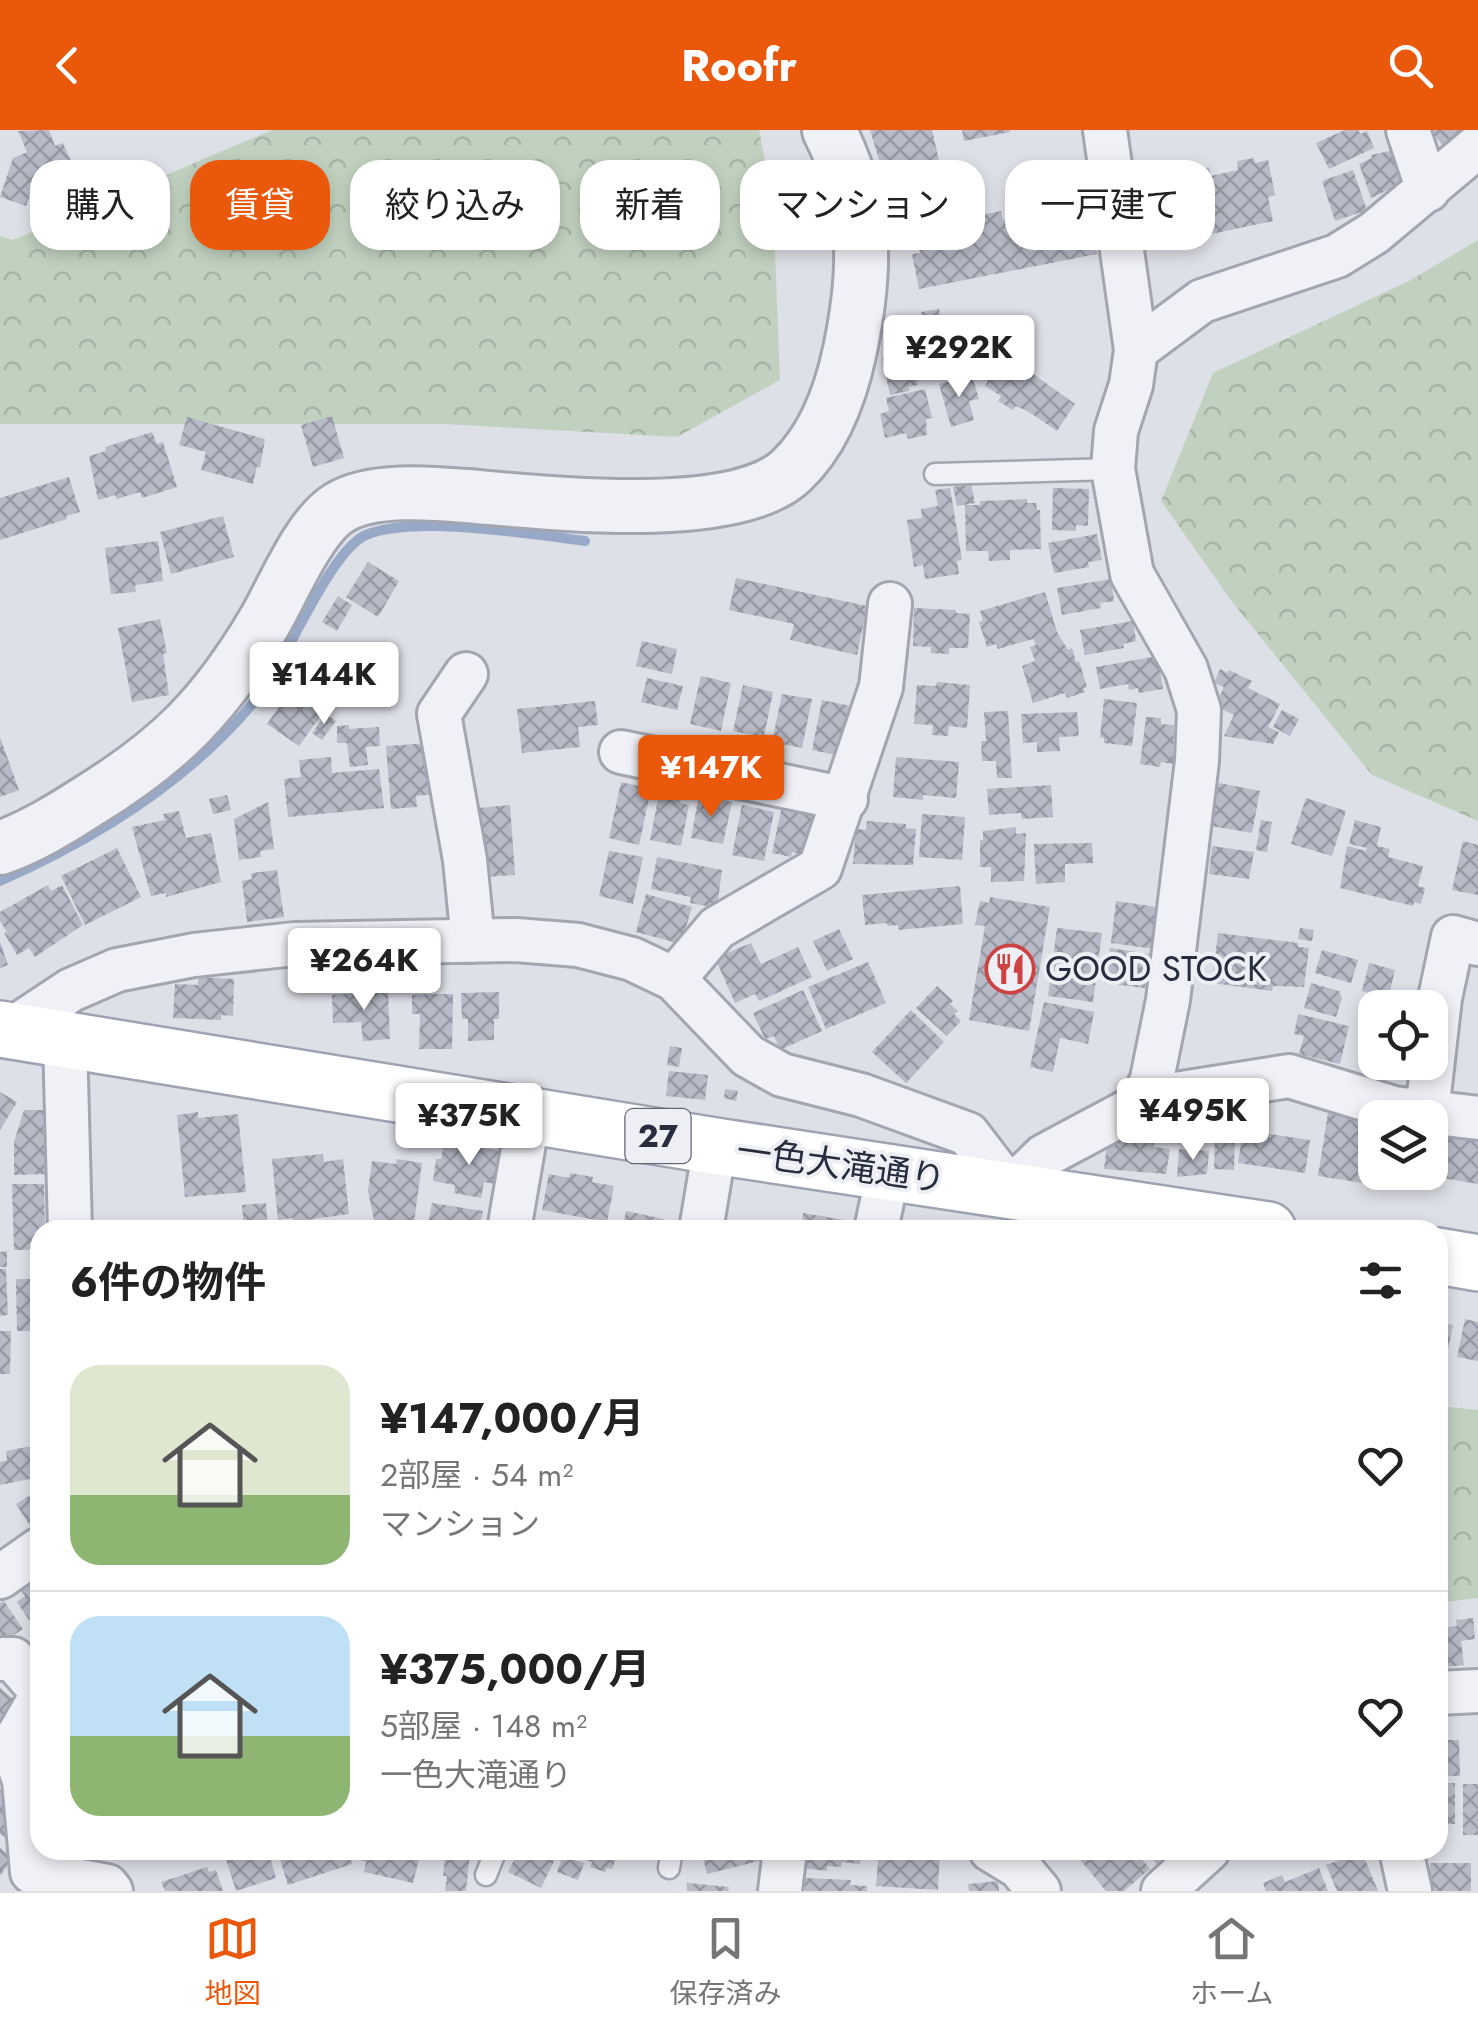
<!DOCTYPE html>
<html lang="ja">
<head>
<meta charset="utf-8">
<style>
	:root { --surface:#fff; --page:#f6f6f6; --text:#222; --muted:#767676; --line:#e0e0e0; --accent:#ea580c }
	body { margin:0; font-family:Jost,"Noto Sans JP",sans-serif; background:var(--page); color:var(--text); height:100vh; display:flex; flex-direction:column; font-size:38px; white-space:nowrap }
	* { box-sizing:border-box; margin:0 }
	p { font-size:32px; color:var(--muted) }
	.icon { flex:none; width:55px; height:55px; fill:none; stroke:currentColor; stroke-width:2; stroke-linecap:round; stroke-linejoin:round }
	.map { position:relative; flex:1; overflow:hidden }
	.details { position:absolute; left:30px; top:1090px; width:1418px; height:640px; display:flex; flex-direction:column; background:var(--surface); border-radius:30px; box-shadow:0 5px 15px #0003 }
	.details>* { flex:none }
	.banner { position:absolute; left:30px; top:30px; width:1420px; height:90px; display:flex; gap:20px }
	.buttons { position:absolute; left:1358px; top:860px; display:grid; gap:20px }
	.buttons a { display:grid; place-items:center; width:90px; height:90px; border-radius:20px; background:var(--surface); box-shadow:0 5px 15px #0003; font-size:50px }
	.price { position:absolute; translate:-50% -85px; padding:0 22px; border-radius:10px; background:#fff; color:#222; font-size:32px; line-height:65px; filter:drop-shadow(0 2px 5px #0008) }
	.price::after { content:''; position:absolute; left:50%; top:60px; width:30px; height:22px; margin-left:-15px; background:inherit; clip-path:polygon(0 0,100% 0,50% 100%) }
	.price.active { background:var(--accent); color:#fff }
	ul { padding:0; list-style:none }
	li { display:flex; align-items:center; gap:30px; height:250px; padding:0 40px }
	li+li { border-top:2px solid var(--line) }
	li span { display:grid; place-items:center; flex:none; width:280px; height:200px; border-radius:30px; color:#555 }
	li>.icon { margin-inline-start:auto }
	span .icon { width:120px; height:120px; fill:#fffc; stroke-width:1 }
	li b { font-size:42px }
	h2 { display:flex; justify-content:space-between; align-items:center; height:120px; padding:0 40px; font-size:42px }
	.tag { padding:0 35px; border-radius:30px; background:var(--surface); box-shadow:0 5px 15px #0003; font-size:35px; line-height:90px }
	.tag.active { background:var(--accent); color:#fff }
	header { display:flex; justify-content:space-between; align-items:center; height:130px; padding:0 40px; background:var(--accent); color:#fff; font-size:45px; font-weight:700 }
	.dock { display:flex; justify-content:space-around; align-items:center; height:140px; border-top:2px solid var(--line); background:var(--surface); font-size:28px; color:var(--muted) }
	.dock a { display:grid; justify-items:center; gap:5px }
	.dock .active { color:var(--accent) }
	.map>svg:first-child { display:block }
	.forest { fill:url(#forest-crowns) }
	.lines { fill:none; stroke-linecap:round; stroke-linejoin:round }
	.stream { stroke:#98a9c7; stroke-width:10 }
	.building { fill:url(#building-cross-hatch) }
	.service-casing { stroke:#a3a6b1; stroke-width:25 }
	.minor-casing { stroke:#a3a6b1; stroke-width:48 }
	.tertiary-casing { stroke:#a3a6b1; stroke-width:58 }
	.primary-casing { stroke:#9da3b3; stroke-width:60 }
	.service { stroke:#f0f1f6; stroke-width:20 }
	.minor { stroke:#f0f1f6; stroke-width:42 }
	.tertiary { stroke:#f0f1f6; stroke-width:52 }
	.primary { stroke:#fff; stroke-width:55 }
	.labels { text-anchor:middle; stroke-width:8; stroke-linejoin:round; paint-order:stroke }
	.shield { fill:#edeff5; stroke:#626675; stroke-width:2.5 }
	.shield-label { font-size:32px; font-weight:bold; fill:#272c3e }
	.poi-label { font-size:35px; fill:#272c3e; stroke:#edeff5; text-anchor:start }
	.street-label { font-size:35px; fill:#272c3e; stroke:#edeff5 }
</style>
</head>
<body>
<header><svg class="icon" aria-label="back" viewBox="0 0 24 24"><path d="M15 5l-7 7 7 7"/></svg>Roofr<svg class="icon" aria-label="search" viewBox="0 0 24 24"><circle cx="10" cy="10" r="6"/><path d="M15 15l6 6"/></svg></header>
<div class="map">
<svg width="1478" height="1761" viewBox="0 0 1478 1761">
	<defs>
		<pattern id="forest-crowns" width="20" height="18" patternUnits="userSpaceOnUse" patternTransform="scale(2.5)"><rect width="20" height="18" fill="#c1d1bf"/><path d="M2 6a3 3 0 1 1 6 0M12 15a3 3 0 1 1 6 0" fill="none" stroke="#a6b4a5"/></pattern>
		<pattern id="building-cross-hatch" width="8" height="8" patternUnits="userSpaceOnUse" patternTransform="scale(2.5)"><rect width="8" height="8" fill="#b8bbc7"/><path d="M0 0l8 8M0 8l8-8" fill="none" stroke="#9698a3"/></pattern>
	</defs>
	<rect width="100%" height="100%" fill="#dee0e7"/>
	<path class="forest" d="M272 0H759L773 71 780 250 677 307 444 294H0V106L13 110Z
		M1478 110V691L1372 645 1233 473 1161 371 1213 243 1409 151Z
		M1438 1276 1478 1280V1468L1445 1472 1438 1461Z"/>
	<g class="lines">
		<path class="stream" d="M0 751C95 709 192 649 258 567 285 533 331 419 366 405 416 385 530 404 585 411"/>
	</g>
	<path class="building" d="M49 0 55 16 63 13 78 47 71 67 44 60 40 68 30 65 26 76 0 67 13 28 27 22 18 1Z
		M870 0H932L944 52 890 65Z
		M962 0H1010V2L964 11Z
		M1345 0H1358L1361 4 1367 1 1374 18 1329 39 1316 13Z
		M1430 0H1476L1449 23Z
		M1394 20 1409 50 1371 68 1359 34 1372 28 1371 25Z
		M1254 28 1255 33 1268 30 1275 65 1268 67 1273 91 1158 115 1157 111H1153L1145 75 1150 74 1147 59 1209 37 1211 46 1238 40 1237 31Z
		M1353 40 1367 80 1335 91 1322 51Z
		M1072 67 1074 76 1087 73 1097 124 919 159 912 124 920 123 915 98 930 95 932 104 958 99 956 90 1001 81 1003 90 1028 85 1027 76Z
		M939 179 942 200 924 202 921 182Z
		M960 200 970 237 968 243 955 247 954 241 937 246 927 208Z
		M910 203 912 217 891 219 889 205Z
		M910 222 918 255 909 257V261L890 265 882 228Z
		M1003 222 1075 274 1057 301 1029 282 1016 276 1013 280 998 271 1001 266 985 256Z
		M972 246 979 269 969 271 974 290 951 297 939 254Z
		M925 259 932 288 926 289 927 305 908 309 906 303 885 308 880 284 889 281 886 268Z
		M332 286 344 328 313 337 301 295Z
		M187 287 265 309 260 338 257 336 253 354 201 340 206 322 179 315Z
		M152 302 157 314 163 312 177 357 142 368 140 362 117 369 115 365 98 370 89 326 106 321 105 317Z
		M69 347 80 382 66 386 67 389 0 410V368Z
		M971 354 975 373 957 376 953 357Z
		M950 358 962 430 957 431 959 444 925 449 923 435 914 437 907 390 922 388 921 379 938 376 935 360Z
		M1053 358 1089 359 1088 396 1076 395V401L1052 400Z
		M1027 369V373H1036L1037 380H1040L1041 419 1010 420V430L989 431 988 421H966L965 375H980V371Z
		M223 386 234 427 171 444 160 402Z
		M1097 404 1102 430 1088 432 1089 437 1054 443 1048 413Z
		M158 411 163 451 135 455 136 462 111 464 105 418Z
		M368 432 399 451 378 487 346 467Z
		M736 448 867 476 857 525 790 510 794 494 729 480Z
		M1111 449 1114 471 1100 473 1101 478 1062 485 1057 458Z
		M1045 462 1057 502 1068 520 1072 518 1076 532 1079 531 1087 557 1083 558 1085 562 1067 568 1065 563 1033 573 1022 536 1035 531 1030 517 1036 515 1033 509 998 519 996 514 987 517 979 492 983 491 980 481Z
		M338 466 352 475 337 501 322 492Z
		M914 478 956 480V483L970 484 968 518H949V524L931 523V517L913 516Z
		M160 489 167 523 163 524 169 565 132 572 118 498Z
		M1133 491 1136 511 1123 514 1124 518 1085 525 1080 500Z
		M642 511 677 519 672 544 636 536Z
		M1158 526 1163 559 1139 563 1138 558 1129 560 1128 554 1100 559 1096 537Z
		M1220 539 1228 543 1229 540 1252 551 1248 558 1280 574 1268 597 1279 602 1273 614 1224 606 1234 585 1215 576 1224 557 1214 553Z
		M701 546 731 553 721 601 690 594Z
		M647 548 683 556 677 580 641 572Z
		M298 550 330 573 299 616 267 594Z
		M937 552 970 555 967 598 949 596 948 606 932 605 933 595 914 594 917 555 936 556Z
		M743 555 773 562 764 607 733 601Z
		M782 564 812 569 802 618 772 612Z
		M1104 569 1137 573 1132 616 1104 613V608L1100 607Z
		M822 570 851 576 841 626 812 620Z
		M595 571 598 595 578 597 580 617 522 623 517 579Z
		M1282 580 1299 589 1290 606 1273 597Z
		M1008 581 1012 648H997L996 631H982L981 611H986L984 582Z
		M1077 582 1079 606 1059 607 1060 621 1037 622V612L1023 613 1021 584Z
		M326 584 336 591 322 610 312 603Z
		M1146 587 1161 588V594L1174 595 1173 634 1161 632 1160 637 1140 634Z
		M349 595V599L379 597 380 616 366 617 368 635 350 637 347 613H337V596Z
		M0 607 19 660 0 667Z
		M431 613 435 664 416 666 417 677 391 679 386 616Z
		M331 627 332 643 379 639 384 678 288 687 284 649 301 647 299 630Z
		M896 627 959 632 956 668 923 665V670L893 667Z
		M621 652 651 659 639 715 609 708Z
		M1219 653 1260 661 1252 703 1211 696Z
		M1051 655 1053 687 1022 689 1021 683 989 685 987 659Z
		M660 659 682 664 680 673 689 675 681 716 650 710Z
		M227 665 231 680 213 684 209 669Z
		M699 665 732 672 723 714 691 708Z
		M1306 668 1346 681 1332 726 1291 714Z
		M783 671 817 678 808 726 792 722 791 727 772 723Z
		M268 672 274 719 260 721 261 727 239 730 234 689Z
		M510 675 515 745 484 747 479 678Z
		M742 675 774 682 764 731 732 725Z
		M179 681 186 708 211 703 221 752 166 767V763L151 766 132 697 165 690 163 684Z
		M922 684 965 687 962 730 919 727Z
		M1261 690 1272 692 1267 722 1256 720Z
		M1355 690 1381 697 1377 716 1390 719 1388 727 1423 736 1418 756 1425 758 1421 774 1414 772 1413 776 1340 758 1347 716 1366 721 1367 718 1349 714Z
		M867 691 906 694V698L916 699 913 735 853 734 856 699 866 700Z
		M1016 697V704L1026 703 1024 751 991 752V737H980V710H983V701Z
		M1463 711 1478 715V765L1452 760Z
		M1092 713 1093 733 1065 734V752L1036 754 1034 714Z
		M1212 716 1254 722 1249 749 1209 744Z
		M117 718 141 767 85 795 61 746Z
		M609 721 643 727 633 774 599 766Z
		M657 727 722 740 717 778 690 773 691 767 651 759Z
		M277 740 284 787 247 792 242 751 252 749 251 743Z
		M48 755 51 761 62 755 83 795 35 827 29 818 17 825 4 803 7 802 0 791V782Z
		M960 756 963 794 899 800 898 795 888 796 887 793 865 795 862 765Z
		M646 764 692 777 681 814 636 802Z
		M990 767 1050 777 1029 901 969 890 985 796 975 795 980 771 989 773Z
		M1116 771 1157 777 1156 787 1166 788 1162 820 1111 813Z
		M1057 798 1102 803 1093 872 1048 866Z
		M1300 798 1314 800 1312 811 1298 809Z
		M839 799 853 829 827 841 813 811Z
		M1218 803 1298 813V817L1309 818 1304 857 1273 856 1272 861 1212 853Z
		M0 812 8 835 0 838Z
		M751 813 761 834 798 817 812 847 759 871 755 864 735 873 715 828Z
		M1110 818 1150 824 1145 858 1104 853Z
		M1322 820 1358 830 1351 853 1315 843Z
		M868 832 886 873 826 899 808 857Z
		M1369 833 1395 840 1387 874 1365 869 1367 862 1362 861Z
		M198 847 234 849 233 886 221 885V890L173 888 175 854 198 855Z
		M1311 853 1339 861 1342 868 1336 887 1304 878Z
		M937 856 953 871 950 874 958 881 954 884 961 891 947 906 916 878Z
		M803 860 822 901 780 920 774 906 765 909 753 883Z
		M388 861 390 909 363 911 361 892 333 893 332 865Z
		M499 862V889H494V910L468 911V889H462L461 863Z
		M435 864H453L452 919H419L420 884H412V865Z
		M1044 872 1094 882 1088 914 1060 908 1053 942 1030 937Z
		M911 880 944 912 906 953 872 922Z
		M1298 884 1349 896 1340 934 1299 924 1304 906 1294 904Z
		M670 916 682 918 679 937 667 935Z
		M669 941 708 945 705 970 666 966Z
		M725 959 738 961 736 971 724 968Z
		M0 962 17 972 0 1000Z
		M24 980H43L45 1044 14 1045V1012Z
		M198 982V988L238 984 246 1062 185 1067 177 985Z
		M1328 983 1375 991V1037L1366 1035 1362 1053 1318 1046Z
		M1430 999 1478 1007V1054L1430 1046Z
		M1243 1000 1310 1010 1305 1043 1238 1033Z
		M1215 1003 1235 1004 1234 1040 1214 1039Z
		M1108 1007 1154 1013V1017L1170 1019 1166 1044 1104 1039Z
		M445 1011 500 1021 504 1028 500 1055 484 1052 481 1068 454 1063 455 1055 433 1051 436 1029H441Z
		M1179 1019 1209 1021 1207 1044 1177 1047Z
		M323 1024 324 1032 343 1029 349 1084 293 1092V1088L278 1090 272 1029Z
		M397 1029 422 1033 413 1100H376L368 1061 372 1031 396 1034Z
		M570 1043 593 1047 592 1052 614 1056 607 1092 542 1080 549 1044 569 1048Z
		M12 1054H44L45 1100H40V1120H14Z
		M266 1073 268 1100H244L242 1075Z
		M432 1073 483 1081 479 1100H427Z
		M626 1081 664 1089 662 1100H622Z
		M803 1083 851 1091 849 1100H801Z
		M537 1093 566 1098V1100H536Z
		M7 1121V1137H0V1122Z
		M0 1139H6L8 1185 0 1186Z
		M16 1149H40V1201H17Z
		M1465 1189 1478 1192V1231L1457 1227Z
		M1438 1192 1453 1195 1444 1240 1438 1238Z
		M0 1201H11L10 1244H0Z
		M37 1315 40 1347 0 1355V1332L7 1330 6 1321Z
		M40 1359V1389L30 1396 16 1374Z
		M40 1445V1482L29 1490 17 1472 25 1466 19 1458Z
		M4 1471 23 1499 9 1508H0V1473Z
		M1473 1488 1475 1509 1461 1511 1464 1535 1438 1538V1508L1446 1507 1448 1497 1457 1496 1456 1490Z
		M0 1558 17 1572 0 1593Z
		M1438 1610H1459L1460 1646H1438Z
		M1438 1653H1455V1694H1442V1702H1438Z
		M1463 1654H1478V1705H1463Z
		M0 1660 4 1663 15 1715 0 1704Z
		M0 1718 13 1728 0 1746Z
		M223 1720H268L276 1748 236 1761Z
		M277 1720H348L352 1734 288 1755Z
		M363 1720 421 1721 413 1753 364 1742 366 1732 361 1731Z
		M519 1720H547L557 1725 541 1758 508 1742Z
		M576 1720H619L612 1739 607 1738 605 1742 590 1737 592 1732 574 1726Z
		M701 1720H761L763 1730 707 1744Z
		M804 1720H861L860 1734 842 1732 841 1737 827 1736V1741L802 1738Z
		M879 1720H940L938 1760 876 1756Z
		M1084 1720H1134L1150 1739 1124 1761H1106L1077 1726Z
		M1145 1720H1179L1159 1737Z
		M446 1721 470 1724 466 1761H445L447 1746H443Z
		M1362 1722 1378 1761H1337L1326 1735Z
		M563 1726 584 1733 578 1750 557 1742Z
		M1430 1733H1471V1761H1430Z
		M207 1737 209 1742 216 1740 223 1761H165L161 1752Z
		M1319 1738 1328 1761H1266L1263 1753 1282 1745 1285 1752Z
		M805 1748 851 1750 850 1755 867 1756V1761H804Z
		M998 1751 999 1761H969L968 1754Z
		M687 1753 729 1757 728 1761H687Z"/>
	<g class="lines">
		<g class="service-casing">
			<path id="service" d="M935 344 1113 339
				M669 1738 672 1720
				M486 1745 496 1720"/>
		</g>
		<g class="minor-casing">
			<path id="minor" d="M1408 0 1428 60
				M1136 220 1202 171 1337 126 1374 103 1478 16
				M466 544 439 584 465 730 473 811
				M621 622 846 669
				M674 849 717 798 820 738 881 557 890 474
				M9 901 71 860 117 840 194 825 295 814 516 810 578 815 632 829 674 849 748 926 782 945 861 965 968 1004 1010 1059 1044 1026 1134 978 1144 969 1152 949 1168 870 1197 631 1199 580 1186 539 1132 444 1113 339 1116 301 1131 255 1136 220 1105 0
				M65 909 70 1100
				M1144 969 1289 946 1394 978 1478 988
				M1427 982 1440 868 1453 807 1478 814
				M509 1100 529 984
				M701 1100 715 1016
				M876 1100 888 1043
				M0 1447 40 1419
				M0 1529H13L40 1560
				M1438 1563 1478 1561
				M40 1568 19 1604 15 1625 24 1650 32 1742 107 1756 111 1761
				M991 1720 1019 1737 1039 1761
				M1401 1720 1410 1761
				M780 1761 785 1720
				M1163 1761 1208 1720"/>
		</g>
		<g class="tertiary-casing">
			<path id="tertiary" d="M0 718C31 707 59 690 87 672 170 621 215 576 265 491 283 460 309 396 339 378 370 358 431 363 466 366 542 372 734 395 791 341 824 310 841 263 850 220 867 138 868 77 829 0"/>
		</g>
		<g class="primary-casing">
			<path id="primary" d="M0 899 715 1016 1268 1100
				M1438 1126 1478 1133"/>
		</g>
		<use href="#service" class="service"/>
		<use href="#minor" class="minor"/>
		<use href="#tertiary" class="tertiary"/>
		<use href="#primary" class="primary"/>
	</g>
	<defs>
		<g id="restaurant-ring" transform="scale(2.5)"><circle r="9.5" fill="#edeff5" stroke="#cd4243" stroke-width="1.5"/><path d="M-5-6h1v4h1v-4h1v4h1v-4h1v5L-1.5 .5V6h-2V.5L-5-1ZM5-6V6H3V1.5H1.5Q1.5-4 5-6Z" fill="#cd4243"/></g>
	</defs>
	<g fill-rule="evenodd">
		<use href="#restaurant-ring" x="1010" y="839"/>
	</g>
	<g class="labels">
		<rect class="shield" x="625.5" y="979" width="65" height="54" rx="8"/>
		<g class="shield-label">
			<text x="658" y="1017">27</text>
		</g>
		<g class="poi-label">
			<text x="1045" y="851">GOOD STOCK</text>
		</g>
		<g class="street-label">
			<text transform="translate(841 1035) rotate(8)" y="12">一色大滝通り</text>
		</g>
	</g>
</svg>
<div class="buttons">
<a><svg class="icon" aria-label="locate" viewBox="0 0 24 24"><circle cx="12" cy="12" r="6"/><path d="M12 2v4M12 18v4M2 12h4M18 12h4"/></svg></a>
<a><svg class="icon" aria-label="layers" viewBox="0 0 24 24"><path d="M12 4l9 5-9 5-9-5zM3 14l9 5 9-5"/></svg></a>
</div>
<b class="price" style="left:959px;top:270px">¥292K</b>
<b class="price" style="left:324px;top:597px">¥144K</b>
<b class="price active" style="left:711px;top:690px">¥147K</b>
<b class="price" style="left:364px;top:883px">¥264K</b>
<b class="price" style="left:1193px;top:1033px">¥495K</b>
<b class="price" style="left:469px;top:1038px">¥375K</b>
<div class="banner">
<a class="tag">購入</a>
<a class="tag active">賃貸</a>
<a class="tag">絞り込み</a>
<a class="tag">新着</a>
<a class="tag">マンション</a>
<a class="tag">一戸建て</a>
</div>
<section class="details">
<h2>6件の物件<svg class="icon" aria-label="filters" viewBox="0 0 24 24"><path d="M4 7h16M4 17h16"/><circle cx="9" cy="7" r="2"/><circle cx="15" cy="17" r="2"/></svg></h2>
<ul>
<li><span style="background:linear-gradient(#dfe7d0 65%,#8fb573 0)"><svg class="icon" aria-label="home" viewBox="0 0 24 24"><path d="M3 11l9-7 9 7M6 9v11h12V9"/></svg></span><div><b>¥147,000/月</b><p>2部屋 · 54 m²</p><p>マンション</p></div><svg class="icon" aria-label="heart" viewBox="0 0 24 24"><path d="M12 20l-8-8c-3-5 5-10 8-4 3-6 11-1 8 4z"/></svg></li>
<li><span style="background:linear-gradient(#bfe0f5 60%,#8fb573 0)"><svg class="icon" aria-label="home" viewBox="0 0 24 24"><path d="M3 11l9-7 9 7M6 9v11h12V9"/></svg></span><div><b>¥375,000/月</b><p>5部屋 · 148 m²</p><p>一色大滝通り</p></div><svg class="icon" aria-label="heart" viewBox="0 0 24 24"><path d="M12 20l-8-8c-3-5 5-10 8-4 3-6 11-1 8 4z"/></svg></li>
</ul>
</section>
</div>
<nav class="dock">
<a class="active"><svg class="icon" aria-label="map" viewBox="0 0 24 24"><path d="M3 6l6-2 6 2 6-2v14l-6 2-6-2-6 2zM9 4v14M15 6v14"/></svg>地図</a>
<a><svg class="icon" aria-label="saved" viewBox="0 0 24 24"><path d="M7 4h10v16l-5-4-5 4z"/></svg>保存済み</a>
<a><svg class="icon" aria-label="home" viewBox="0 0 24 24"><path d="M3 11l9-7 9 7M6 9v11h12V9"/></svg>ホーム</a>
</nav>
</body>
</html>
